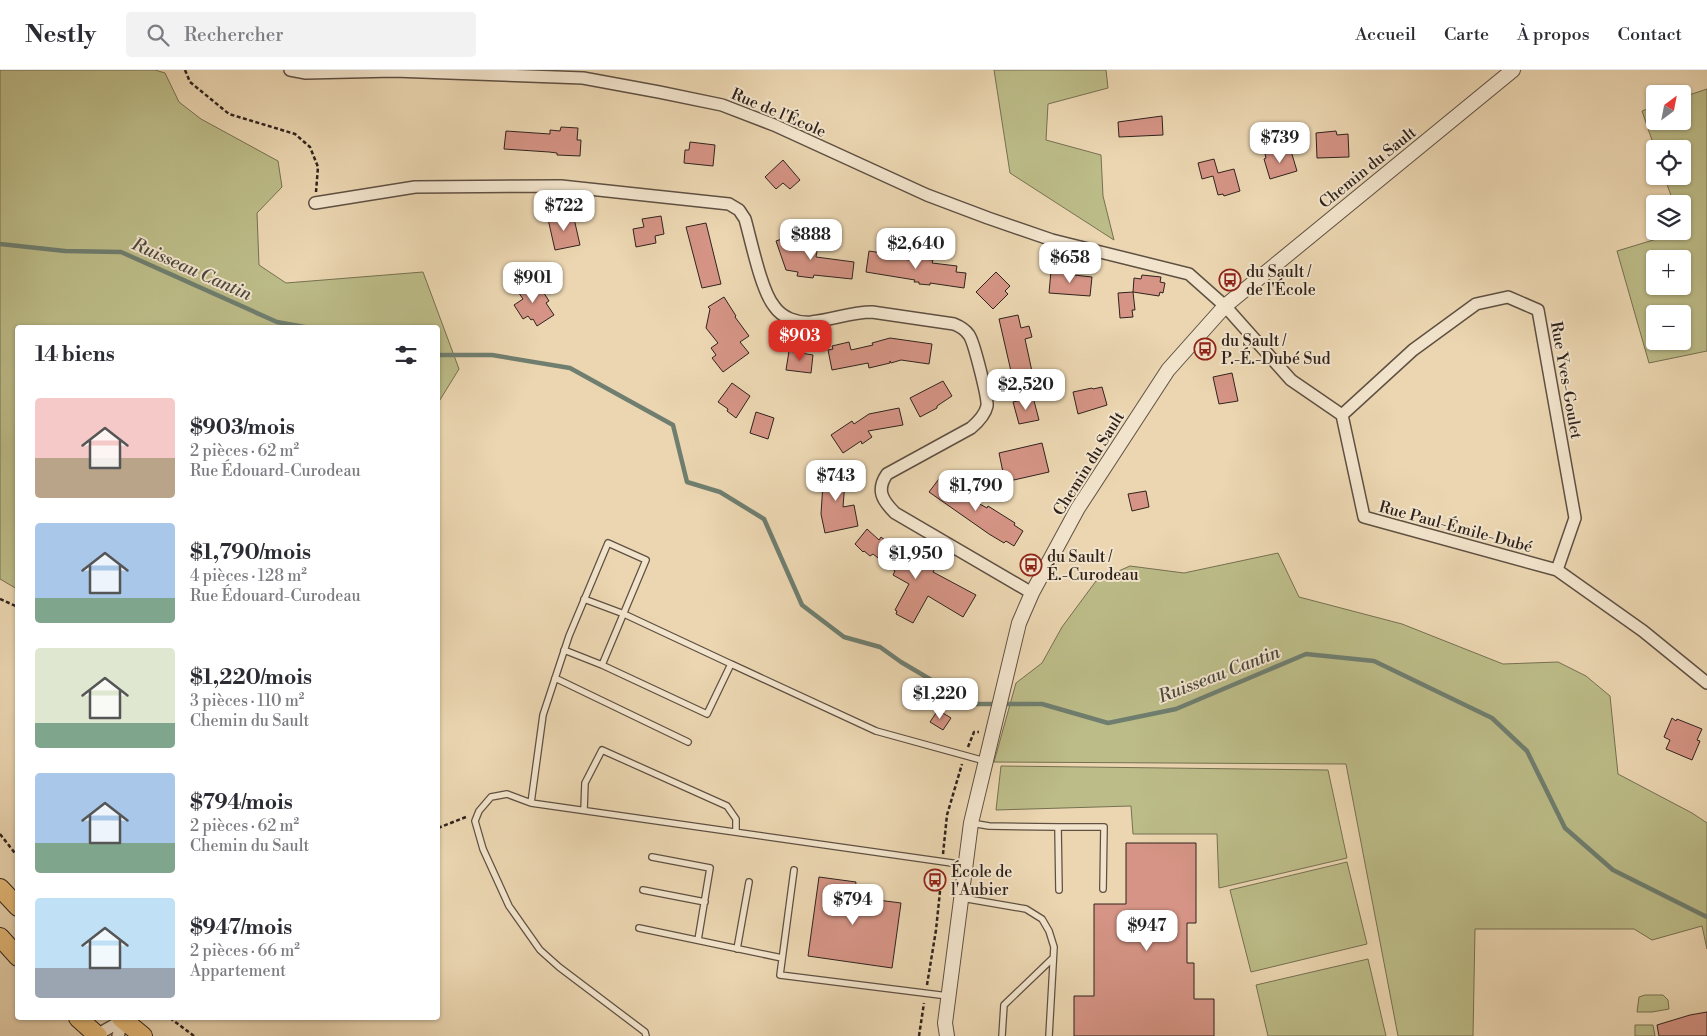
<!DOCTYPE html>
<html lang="fr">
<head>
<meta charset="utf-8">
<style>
	:root { --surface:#fff; --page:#f2f2f3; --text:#2b2b33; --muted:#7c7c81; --line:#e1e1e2; --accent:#d93025 }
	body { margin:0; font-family:"Libre Bodoni",serif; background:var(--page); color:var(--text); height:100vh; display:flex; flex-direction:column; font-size:19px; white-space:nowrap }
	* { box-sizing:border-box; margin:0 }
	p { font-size:16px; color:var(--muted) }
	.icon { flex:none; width:28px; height:28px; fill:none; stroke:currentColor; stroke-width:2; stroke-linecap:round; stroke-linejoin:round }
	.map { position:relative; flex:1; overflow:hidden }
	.panel { position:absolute; left:15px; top:255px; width:425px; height:695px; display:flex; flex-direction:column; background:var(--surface); border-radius:5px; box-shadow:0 1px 4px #0004 }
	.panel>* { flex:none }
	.needle { width:32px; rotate:32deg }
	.controls { position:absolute; left:1646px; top:15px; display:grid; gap:10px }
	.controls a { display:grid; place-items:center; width:45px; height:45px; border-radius:5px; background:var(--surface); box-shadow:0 1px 4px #0004; font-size:25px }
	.price { position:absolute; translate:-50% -42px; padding:0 11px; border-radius:10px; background:#fff; color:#222; font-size:16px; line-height:32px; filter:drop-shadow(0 1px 2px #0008) }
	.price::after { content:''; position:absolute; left:50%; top:30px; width:15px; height:11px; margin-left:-8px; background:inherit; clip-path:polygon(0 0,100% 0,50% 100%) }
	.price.current { background:var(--accent); color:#fff }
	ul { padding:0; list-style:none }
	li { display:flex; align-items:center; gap:15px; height:125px; padding:0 20px }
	li span { display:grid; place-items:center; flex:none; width:140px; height:100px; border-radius:5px; color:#555 }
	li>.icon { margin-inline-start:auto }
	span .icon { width:60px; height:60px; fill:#fffc; stroke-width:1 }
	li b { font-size:21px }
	h2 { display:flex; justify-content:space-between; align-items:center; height:60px; padding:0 20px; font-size:21px }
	header { display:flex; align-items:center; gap:30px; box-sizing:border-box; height:70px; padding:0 25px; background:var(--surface); border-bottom:1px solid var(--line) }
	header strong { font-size:24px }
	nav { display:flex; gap:28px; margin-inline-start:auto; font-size:18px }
	.search { width:350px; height:45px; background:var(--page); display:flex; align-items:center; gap:12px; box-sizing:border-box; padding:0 18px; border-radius:5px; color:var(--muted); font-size:19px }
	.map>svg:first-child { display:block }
	.green { fill:#bcbc88; stroke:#767052; fill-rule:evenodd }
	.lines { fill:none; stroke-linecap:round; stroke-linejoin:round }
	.stream { stroke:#6f7e6f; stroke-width:4.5 }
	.building { fill:#d59485; stroke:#30231d }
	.service-casing { stroke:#5f5042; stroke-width:8 }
	.minor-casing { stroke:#5f5042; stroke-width:14 }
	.tertiary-casing { stroke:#5f5042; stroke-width:16 }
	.primary-casing { stroke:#30231d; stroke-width:20 }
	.path { stroke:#30231d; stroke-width:2.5; stroke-dasharray:4 2.5; stroke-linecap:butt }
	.service { stroke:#f2e4cc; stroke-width:5.5 }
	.minor { stroke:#f2e4cc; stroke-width:11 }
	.tertiary { stroke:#f2e4cc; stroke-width:14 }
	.primary { stroke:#e6bb78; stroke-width:18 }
	.labels { text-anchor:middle; stroke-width:4; stroke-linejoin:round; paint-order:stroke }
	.street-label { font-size:16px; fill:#30231d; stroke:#f2e4cc }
	.poi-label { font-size:16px; fill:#30231d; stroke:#f2e4cc; text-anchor:start }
	.water-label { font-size:18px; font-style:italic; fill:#4a493f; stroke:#f2e4cc }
</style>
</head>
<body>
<header>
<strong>Nestly</strong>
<div class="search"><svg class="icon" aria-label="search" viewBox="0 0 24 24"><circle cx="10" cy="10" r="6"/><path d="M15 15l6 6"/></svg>Rechercher</div>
<nav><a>Accueil</a><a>Carte</a><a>À propos</a><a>Contact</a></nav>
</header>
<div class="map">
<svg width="1707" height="966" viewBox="0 0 1707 966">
	<rect width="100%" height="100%" fill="#ebd6b1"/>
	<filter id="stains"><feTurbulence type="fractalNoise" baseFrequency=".004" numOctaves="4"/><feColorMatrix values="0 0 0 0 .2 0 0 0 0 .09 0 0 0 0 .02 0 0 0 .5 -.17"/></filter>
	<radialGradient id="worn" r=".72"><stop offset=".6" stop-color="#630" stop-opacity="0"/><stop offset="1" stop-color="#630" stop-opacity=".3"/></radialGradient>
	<path class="green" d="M0 0H155L165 3 179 32 201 49 278 91 282 117 257 143 259 195 286 213 423 202 459 299 438 333V258H18L17 519 0 509Z
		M994 0H1106L1108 18 1048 34 1046 70 1101 85 1103 126 1114 170 1010 103Z
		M1707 19V281L1649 293 1617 181 1683 161 1682 134H1674L1664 106H1682V79H1655L1642 41 1655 36V51H1682L1683 27ZM1655 189H1682V216H1655ZM1655 244H1682V271H1655Z
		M1278 483 1299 527 1402 554 1503 594 1558 592 1586 606 1610 626 1618 704 1692 743 1707 753V879L1702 856 1652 870 1634 859H1475L1473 966H1398L1346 694 994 692 1016 613 1042 593 1062 557 1096 511 1130 496 1184 503Z
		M1001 696 1328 700 1347 788 1219 818 1217 764H1133L1131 736 996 740Z
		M1347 792 1367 874 1251 902 1230 820Z
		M1368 889 1386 966H1268L1256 915Z
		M1645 925H1663L1668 930 1669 939 1652 942H1637L1639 927Z
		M1635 955H1653L1655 966H1635Z"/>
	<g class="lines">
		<path class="stream" d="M0 174 65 181 121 182 277 252 310 258
			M438 285H492L570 298 673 355 687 412 720 422 764 449 802 535 844 567 880 577 901 592 972 634H1042L1108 653 1176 639 1306 584 1374 591 1492 648 1527 681 1565 758 1613 800 1707 847"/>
	</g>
	<path class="building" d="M1162 46 1163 65 1119 67 1118 52Z
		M561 57 578 58 577 70H581L580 86 557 85V83L549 82 504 79 506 61 550 64V60L560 61Z
		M1336 61 1337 65 1348 64 1349 87 1317 88 1316 63Z
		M690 72 715 75 713 96 684 93 685 80H689Z
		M1280 79 1281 84 1291 81 1297 101 1270 109 1264 89 1266 88 1265 84Z
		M1214 89 1218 103 1234 99 1240 121 1224 126 1223 124 1218 125 1213 106 1202 109 1198 93Z
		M783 90 800 110 790 119 783 113 776 119 765 107Z
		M573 144 580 175 555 180 548 149Z
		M661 146 664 164 655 166 656 173 636 177 633 159 644 157 642 149Z
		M706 153 721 214 702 218 686 157Z
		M794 165 796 171 818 174 816 187 854 192 852 209 814 205 813 208 797 206 798 202 786 200 776 171Z
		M869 181 882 183V186L909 190V188L933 190 932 193 957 196 956 202 966 203 964 218 930 213V215L919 214V212H914L915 210 866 202Z
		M1051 201 1074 203V205L1092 207 1090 226 1049 223Z
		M996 202 1010 216 1005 221 1008 224 993 239 976 222Z
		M1142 205 1161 207 1160 212 1165 213 1163 223 1160 222 1159 226 1133 222 1135 240H1132L1133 247 1120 248 1118 223 1133 222 1134 208 1141 209Z
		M531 210 539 222 542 220 549 231 546 233 554 245 537 256 533 249 531 250 528 246 523 249 514 235 523 229 516 219Z
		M724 227 736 246 735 247 749 266 740 272 749 283 723 302 712 288 716 285 711 278 718 273 706 258 710 239 708 237Z
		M1018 245 1021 258 1029 256 1032 267 1025 269 1033 306 1013 310 999 249Z
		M890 268 932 274 929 294 901 290 891 293 890 291V293L869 298 868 293 832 300 828 280 833 279 832 276 849 272 851 280 873 275 872 273Z
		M789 281 813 285 811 303 786 300Z
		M1232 303 1238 331 1219 334 1213 307Z
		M943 311 952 326 937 336V338L920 347 910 328Z
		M732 313 750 326 736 348 727 341 728 339 718 332Z
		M1102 317 1107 335 1078 344 1073 322 1092 318 1093 319Z
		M1033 327 1039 350 1019 354 1013 332Z
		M899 338 903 355 868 361 872 367 862 374 861 371 843 383 831 365 852 351 854 354 869 344Z
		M756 342 774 348 768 369 750 363Z
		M1042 373 1049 402 1005 412 999 383Z
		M824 398 846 399 843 437 854 435 858 456 825 463 821 444Z
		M942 405 968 424 967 427 987 438 988 436 1015 453 1014 455 1023 461 1014 476 1006 471 1004 473 989 464 929 422Z
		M1146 421 1149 437 1132 441 1128 424Z
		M867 459 879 470 881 467 901 483 912 489V487L934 500 933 502 976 525 963 547 928 526 913 553 896 544 897 541 895 540 909 514 893 505 895 501 873 484 870 486 864 481 863 482 855 474Z
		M938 640 951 648 943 660 930 652Z
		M1672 648 1676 651 1677 649 1702 659 1697 670 1700 671 1692 690 1666 679 1670 670 1664 667Z
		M1126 773H1196V853H1187V893H1194V929H1214V966H1074V926H1094V834H1126Z
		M819 807 856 812 854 827 901 833 892 898 808 886Z
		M1707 942V966H1659L1657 955 1690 945Z"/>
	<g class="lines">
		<g class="service-casing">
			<path id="service" d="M584 529 624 544 731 594 707 644 602 595 646 490 608 473 569 566 543 645 531 733 966 795
				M564 580 602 595
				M731 594 876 661 985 691
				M555 608 688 672
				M531 733 507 724 491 727 479 741 475 751 483 779 509 836 540 880 559 897 645 962 646 966
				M584 740 585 713 602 680 727 736 736 749V761
				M971 753 989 756 1058 757 1059 820
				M1058 757H1104L1103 819
				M652 787 710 798 698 870
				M794 800 780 905 948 926
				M643 820 705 832
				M962 828 1026 839 1042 849 1049 861 1054 877 1049 966
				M639 858 782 888
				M737 879 749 812
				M1002 966 1004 935 1053 888"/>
		</g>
		<g class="minor-casing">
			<path id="minor" d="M290 0 306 3 394 1 583 8 659 22 722 35 774 55 927 125 988 148 1052 170 1189 204 1225 236 1291 310 1342 345 1364 447 1557 500 1643 561 1707 613
				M315 133 415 117 561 116 729 134 739 140 745 149C751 170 761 220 774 236 782 248 797 253 811 252 832 250 851 242 872 242L954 254C959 256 965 259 969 265 974 272 988 328 987 336 985 345 978 352 971 358L887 404C876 420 882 430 895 443L1032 523
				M1342 345 1413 280 1476 234 1508 227 1538 240 1575 448 1557 500
				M95 966 123 950
				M118 966 123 950"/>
		</g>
		<g class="tertiary-casing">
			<path id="tertiary" d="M947 966 945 953 971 753 1019 553 1032 523 1078 438 1168 300 1225 236 1513 0"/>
		</g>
		<g class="primary-casing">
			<path id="primary" d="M0 818 18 837
				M0 867 18 887
				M78 948 98 966
				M121 948 143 966"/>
		</g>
		<path class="path" d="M185 0 190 12 229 44 295 64 310 77 318 97 316 122
			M0 529 18 537
			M968 677 974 662H979
			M438 758 466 747
			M0 764 18 787
			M943 784 947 745 962 694
			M927 915 936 860 942 802
			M170 948 194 966
			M919 966 924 933"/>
		<use href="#service" class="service"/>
		<use href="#minor" class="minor"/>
		<use href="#tertiary" class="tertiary"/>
		<use href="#primary" class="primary"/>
	</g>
	<defs>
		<g id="bus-ring" transform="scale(1.125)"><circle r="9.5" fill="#f2e4cc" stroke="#8f2418" stroke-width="1.5"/><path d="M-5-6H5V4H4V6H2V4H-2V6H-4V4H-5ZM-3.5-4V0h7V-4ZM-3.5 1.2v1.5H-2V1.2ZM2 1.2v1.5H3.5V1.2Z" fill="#8f2418"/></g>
	</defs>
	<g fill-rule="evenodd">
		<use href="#bus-ring" x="1230" y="210"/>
		<use href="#bus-ring" x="1205" y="279"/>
		<use href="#bus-ring" x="1031" y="495"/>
		<use href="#bus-ring" x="935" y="810"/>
	</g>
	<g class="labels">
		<g class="street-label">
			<text transform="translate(779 42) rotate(23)" y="6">Rue de l'École</text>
			<text transform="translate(1367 97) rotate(-39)" y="6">Chemin du Sault</text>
			<text transform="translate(1567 310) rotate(80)" y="6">Rue Yves-Goulet</text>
			<text transform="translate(1088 393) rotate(-58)" y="6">Chemin du Sault</text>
			<text transform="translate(1456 456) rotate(15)" y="6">Rue Paul-Émile-Dubé</text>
		</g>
		<g class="poi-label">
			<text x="1246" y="207">du Sault /<tspan x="1246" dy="18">de l'École</tspan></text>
			<text x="1221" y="276">du Sault /<tspan x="1221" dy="18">P.-É.-Dubé Sud</tspan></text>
			<text x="1047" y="492">du Sault /<tspan x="1047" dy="18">É.-Curodeau</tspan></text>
			<text x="951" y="807">École de<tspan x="951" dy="18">l'Aubier</tspan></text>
		</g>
		<g class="water-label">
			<text transform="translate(192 199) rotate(24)" y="6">Ruisseau Cantin</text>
			<text transform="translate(1219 604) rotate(-21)" y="6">Ruisseau Cantin</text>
		</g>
	</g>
	<rect width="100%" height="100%" filter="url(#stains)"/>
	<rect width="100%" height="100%" fill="url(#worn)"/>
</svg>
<div class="controls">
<a><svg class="needle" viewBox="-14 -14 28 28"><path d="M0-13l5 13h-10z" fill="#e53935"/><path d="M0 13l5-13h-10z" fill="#7c7c81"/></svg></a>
<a><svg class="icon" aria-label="locate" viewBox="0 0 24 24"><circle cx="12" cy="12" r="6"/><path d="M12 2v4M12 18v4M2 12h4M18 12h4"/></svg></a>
<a><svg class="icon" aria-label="layers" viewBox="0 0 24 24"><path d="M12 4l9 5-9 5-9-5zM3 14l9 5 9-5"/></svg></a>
<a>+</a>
<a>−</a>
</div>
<b class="price" style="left:1280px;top:94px">$739</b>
<b class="price" style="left:564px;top:162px">$722</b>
<b class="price" style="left:811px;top:191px">$888</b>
<b class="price" style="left:916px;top:200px">$2,640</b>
<b class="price" style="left:1070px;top:214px">$658</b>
<b class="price" style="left:533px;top:234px">$901</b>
<b class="price current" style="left:800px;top:292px">$903</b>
<b class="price" style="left:1026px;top:341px">$2,520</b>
<b class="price" style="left:836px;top:432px">$743</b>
<b class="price" style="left:976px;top:442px">$1,790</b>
<b class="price" style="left:916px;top:510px">$1,950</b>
<b class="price" style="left:940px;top:650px">$1,220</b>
<b class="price" style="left:853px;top:856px">$794</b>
<b class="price" style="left:1147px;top:882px">$947</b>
<section class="panel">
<h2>14 biens<svg class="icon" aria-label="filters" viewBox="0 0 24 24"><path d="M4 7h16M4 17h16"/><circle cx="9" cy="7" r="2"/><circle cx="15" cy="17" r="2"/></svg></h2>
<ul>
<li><span style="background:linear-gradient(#f6c9c9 60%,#b9a48a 0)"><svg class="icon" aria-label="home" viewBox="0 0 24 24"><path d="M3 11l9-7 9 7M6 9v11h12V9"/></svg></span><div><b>$903/mois</b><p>2 pièces · 62 m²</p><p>Rue Édouard-Curodeau</p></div></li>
<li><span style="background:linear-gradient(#a9c7e8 75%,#7fa58c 0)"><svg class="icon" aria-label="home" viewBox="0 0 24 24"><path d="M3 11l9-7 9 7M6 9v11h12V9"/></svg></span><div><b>$1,790/mois</b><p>4 pièces · 128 m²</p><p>Rue Édouard-Curodeau</p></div></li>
<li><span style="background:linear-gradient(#dfe7d0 75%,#7fa58c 0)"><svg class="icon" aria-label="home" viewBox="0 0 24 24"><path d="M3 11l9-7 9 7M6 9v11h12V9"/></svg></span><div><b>$1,220/mois</b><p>3 pièces · 110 m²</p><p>Chemin du Sault</p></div></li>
<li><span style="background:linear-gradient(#a9c7e8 70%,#7fa58c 0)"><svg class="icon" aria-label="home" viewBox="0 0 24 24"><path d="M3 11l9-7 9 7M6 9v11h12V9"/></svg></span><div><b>$794/mois</b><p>2 pièces · 62 m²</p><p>Chemin du Sault</p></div></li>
<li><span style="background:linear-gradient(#bfe0f5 70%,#9aa5b1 0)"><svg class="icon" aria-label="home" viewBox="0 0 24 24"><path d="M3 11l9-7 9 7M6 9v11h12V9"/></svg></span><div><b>$947/mois</b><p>2 pièces · 66 m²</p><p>Appartement</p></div></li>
</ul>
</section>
</div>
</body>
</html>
